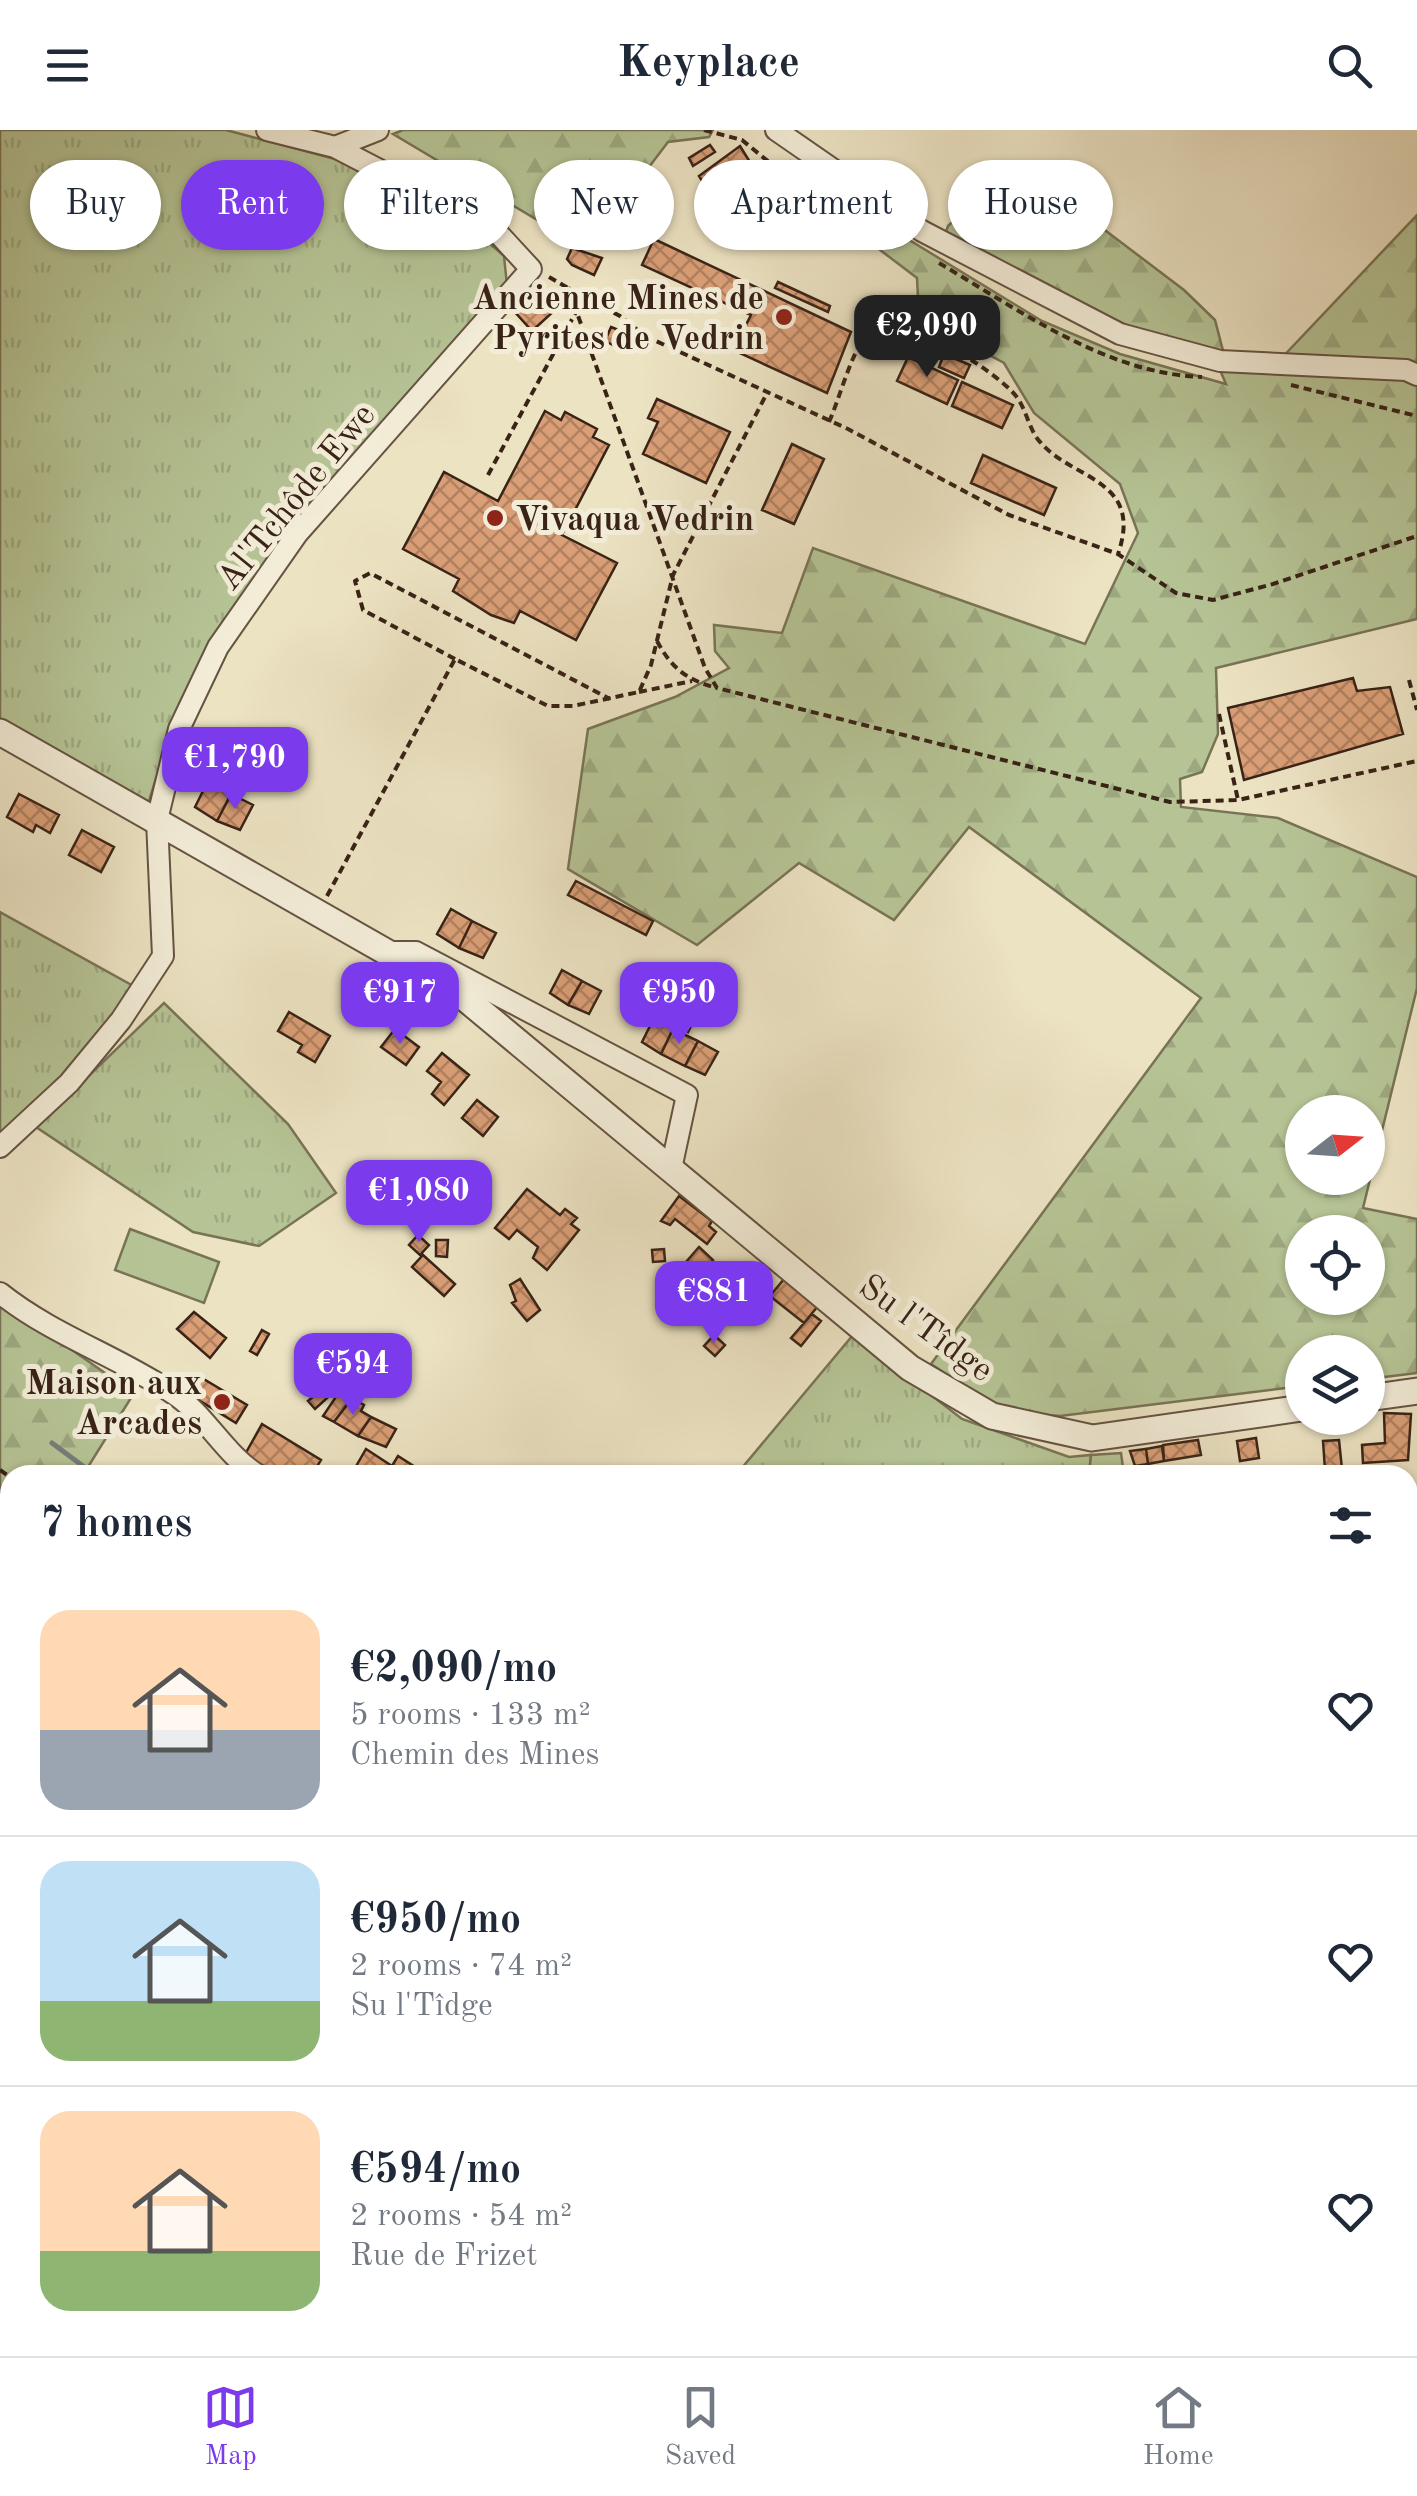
<!DOCTYPE html>
<html lang="en">
<head>
<meta charset="utf-8">
<style>
	:root { --surface:#fff; --page:#f2f2f3; --text:#1f2937; --muted:#747a83; --line:#e0e1e3; --accent:#7c3aed }
	body { margin:0; font-family:"Old Standard TT",serif; background:var(--page); color:var(--text); height:100vh; display:flex; flex-direction:column; font-size:38px; white-space:nowrap }
	* { box-sizing:border-box; margin:0 }
	p { font-size:32px; color:var(--muted) }
	.icon { flex:none; width:55px; height:55px; fill:none; stroke:currentColor; stroke-width:2; stroke-linecap:round; stroke-linejoin:round }
	.map { position:relative; flex:1; overflow:hidden }
	.details { position:absolute; left:0px; top:1335px; width:1418px; height:892px; display:flex; flex-direction:column; background:var(--surface); border-radius:30px 30px 0 0; box-shadow:0 2px 8px #0004 }
	.details>* { flex:none }
	.hud { position:absolute; left:30px; top:30px; width:1358px; height:90px; display:flex; gap:20px }
	.needle { width:65px; rotate:73deg }
	.controls { position:absolute; left:1285px; top:965px; display:grid; gap:20px }
	.controls a { display:grid; place-items:center; width:100px; height:100px; border-radius:50%; background:var(--surface); box-shadow:0 2px 8px #0004; font-size:50px }
	.price { position:absolute; translate:-50% -85px; padding:0 22px; border-radius:20px; background:var(--accent); color:#fff; font-size:32px; line-height:65px; filter:drop-shadow(0 2px 5px #0008) }
	.price::after { content:''; position:absolute; left:50%; top:60px; width:30px; height:22px; margin-left:-15px; background:inherit; clip-path:polygon(0 0,100% 0,50% 100%) }
	.price.active { background:#222; color:#fff }
	ul { padding:0; list-style:none }
	li { display:flex; align-items:center; gap:30px; height:250px; padding:0 40px }
	li+li { border-top:2px solid var(--line) }
	li span { display:grid; place-items:center; flex:none; width:280px; height:200px; border-radius:30px; color:#555 }
	li>.icon { margin-inline-start:auto }
	span .icon { width:120px; height:120px; fill:#fffc; stroke-width:1 }
	li b { font-size:42px }
	h2 { display:flex; justify-content:space-between; align-items:center; height:120px; padding:0 40px; font-size:42px }
	.pill { padding:0 35px; border-radius:45px; background:var(--surface); box-shadow:0 2px 8px #0004; font-size:35px; line-height:90px }
	.pill.active { background:var(--accent); color:#fff }
	header { display:flex; justify-content:space-between; align-items:center; height:130px; padding:0 40px; background:var(--surface); font-size:45px; font-weight:800 }
	.dock { display:flex; justify-content:space-around; align-items:center; height:140px; border-top:2px solid var(--line); background:var(--surface); font-size:28px; color:var(--muted) }
	.dock a { display:grid; justify-items:center; gap:5px }
	.dock .active { color:var(--accent) }
	.map>svg:first-child { display:block }
	.grass { fill:url(#grass-tufts); stroke:#787456; stroke-width:2.5 }
	.forest { fill:url(#forest-firs); stroke:#787456; stroke-width:2.5; fill-rule:evenodd }
	.pitch { fill:#b6c495; stroke:#787456; stroke-width:2.5 }
	.lines { fill:none; stroke-linecap:round; stroke-linejoin:round }
	.stream { stroke:#767e7c; stroke-width:5 }
	.building { fill:url(#building-cross-hatch); stroke:#392317; stroke-width:2.5 }
	.minor-casing { stroke:#665342; stroke-width:24 }
	.tertiary-casing { stroke:#665342; stroke-width:29 }
	.path { stroke:#392317; stroke-width:4; stroke-dasharray:8 5; stroke-linecap:butt }
	.minor { stroke:#f3edd8; stroke-width:20 }
	.tertiary { stroke:#f3edd8; stroke-width:25 }
	.poi-dot { fill:#8f2418; stroke:#f3edd8; stroke-width:4 }
	.labels { text-anchor:middle; stroke-width:10; stroke-linejoin:round; paint-order:stroke }
	.poi-label { font-size:35px; font-weight:bold; fill:#392317; stroke:#f3edd8; text-anchor:end }
	.street-label { font-size:35px; fill:#392317; stroke:#f3edd8 }
</style>
</head>
<body>
<header><svg class="icon" aria-label="menu" viewBox="0 0 24 24"><path d="M4 6h16M4 12h16M4 18h16"/></svg>Keyplace<svg class="icon" aria-label="search" viewBox="0 0 24 24"><circle cx="10" cy="10" r="6"/><path d="M15 15l6 6"/></svg></header>
<div class="map">
<svg width="1417" height="2226" viewBox="0 0 1417 2226">
	<defs>
		<pattern id="grass-tufts" width="24" height="20" patternUnits="userSpaceOnUse" patternTransform="scale(2.5)"><rect width="24" height="20" fill="#b6c495"/><path d="M3 7l-1-3M5 7V3M7 7l1-3M15 17l-1-3M17 17v-4M19 17l1-3" fill="none" stroke="#9da880"/></pattern>
		<pattern id="forest-firs" width="22" height="20" patternUnits="userSpaceOnUse" patternTransform="scale(2.5)"><rect width="22" height="20" fill="#b6c495"/><path d="M5 1l3.5 6h-7zM16 11l3.5 6h-7z" fill="#9da880"/></pattern>
		<pattern id="building-cross-hatch" width="8" height="8" patternUnits="userSpaceOnUse" patternTransform="scale(2.5)"><rect width="8" height="8" fill="#da9f76"/><path d="M0 0l8 8M0 8l8-8" fill="none" stroke="#b28160"/></pattern>
	</defs>
	<rect width="100%" height="100%" fill="#ece3c3"/>
	<filter id="stains"><feTurbulence type="fractalNoise" baseFrequency=".002" numOctaves="4"/><feColorMatrix values="0 0 0 0 .2 0 0 0 0 .09 0 0 0 0 .02 0 0 0 .5 -.17"/></filter>
	<radialGradient id="worn" r=".72"><stop offset=".6" stop-color="#630" stop-opacity="0"/><stop offset="1" stop-color="#630" stop-opacity=".3"/></radialGradient>
	<path class="grass" d="M0 0H226L339 30 472 98 504 126 507 155 325 362 174 590 149 671 137 674 0 596Z
		M0 782 135 857 98 912 0 1010Z
		M164 873 288 994 336 1063 259 1116 193 1102 36 997Z
		M853 1205 962 1289 1069 1327 1091 1325 1089 1345H736Z
		M635 2218H780L774 2226H631Z"/>
	<path class="forest" d="M403 0H713L709 7 668 12 608 91H539L393 4Z
		M1015 32 1184 160 1215 190 1226 232 1275 235 1417 85V489L1216 538 1218 604 1202 642 1180 649 1181 677 1278 688 1417 747V858L1363 1078 1417 1089V1243L1368 1249V1222H1302V1256L1060 1286 1001 1281 931 1234 1201 868 969 697 894 790 799 733 697 815 568 739 588 599 675 567 729 538 715 521 714 495 782 503 813 418 1085 514 1138 403 1120 354 1034 283 1004 233 919 187 917 148 838 88 847 72 1042 191 1120 224 1226 254 1212 221C1132 207 1020 145 943 110L948 96ZM1302 982H1368V1048H1302ZM1302 1102H1368V1168H1302Z
		M0 1170 134 1263 83 1345H10V2056L0 2063Z
		M1121 1323 1124 1345H1089L1091 1325Z"/>
	<path class="pitch" d="M130 1099 219 1132 204 1173 115 1140Z"/>
	<g class="lines">
		<path class="stream" d="M52 1313 95 1345
			M1408 1628 1417 1637"/>
	</g>
	<path class="building" d="M710 15 715 22 693 36 689 28Z
		M740 16 766 58 729 81 719 65 713 68 699 46Z
		M654 109 851 202 827 263 733 220 751 185 642 135Z
		M572 118 602 128 594 145 572 135 567 129Z
		M778 152 830 176 828 182 775 158Z
		M531 166 554 181 532 201 514 181Z
		M611 197 626 203 619 218 605 211Z
		M944 224 970 235 964 248 939 237Z
		M908 227 958 250 947 274 897 251Z
		M962 252 1013 275 1002 298 952 276Z
		M657 269 730 302 706 353 643 324 658 292 648 288Z
		M545 281 561 290 565 282 597 299 593 307 609 315 562 405 617 433 576 510 520 481 514 493 491 485 453 461 459 449 403 419 444 342 498 371Z
		M792 314 824 329 794 394 762 380Z
		M983 325 1056 358 1044 385 971 353Z
		M1353 548 1357 561 1390 557 1403 604 1244 650 1228 578Z
		M208 651 231 664 217 691 195 677Z
		M19 664 59 685 50 703 36 695 33 702 7 687Z
		M231 664 253 675 240 700 217 691Z
		M82 700 114 717 101 742 69 725Z
		M576 751 653 791 646 805 568 765Z
		M451 779 472 791 459 818 437 804Z
		M472 791 496 803 483 828 459 818Z
		M562 840 582 851 568 875 550 863Z
		M582 851 601 861 589 884 568 875Z
		M289 882 330 906 315 932 298 922 302 915 278 901Z
		M683 884 694 890 688 902 677 896Z
		M654 888 673 899 661 924 642 912Z
		M395 899 419 917 406 935 381 917Z
		M673 899 698 911 685 936 661 924Z
		M698 911 718 922 705 945 685 936Z
		M442 923 469 945 444 975 432 964 441 952 427 941Z
		M477 970 498 987 483 1006 462 988Z
		M527 1059 560 1085 565 1079 577 1088 571 1094 579 1100 547 1140 533 1128 538 1117 517 1100 509 1109 495 1098Z
		M679 1066 712 1091 709 1096 716 1102 707 1114 675 1089 670 1095 661 1091Z
		M418 1105 429 1115 420 1125 409 1115Z
		M436 1110H448L447 1127 436 1126Z
		M699 1117 713 1130 688 1159 673 1147Z
		M664 1119 665 1131 653 1132 652 1120Z
		M423 1125 455 1154 444 1166 412 1137Z
		M520 1149 540 1180 527 1191 512 1173 516 1171 510 1155Z
		M784 1149 818 1176 804 1193 770 1166Z
		M194 1182 226 1208 210 1228 177 1199Z
		M812 1184 821 1191 801 1216 791 1208Z
		M262 1200 269 1204 257 1225 250 1221Z
		M714 1205 725 1215 715 1226 704 1216Z
		M343 1242 364 1251 360 1258 348 1249 315 1279 308 1271Z
		M202 1248 247 1275 236 1293 197 1269 193 1263Z
		M348 1249 360 1258 334 1292 323 1286Z
		M352 1268 364 1275 361 1281 371 1287 358 1306 334 1292Z
		M1384 1283 1411 1284 1408 1330 1363 1333 1362 1315 1385 1313Z
		M371 1287 396 1299 386 1317 358 1306Z
		M262 1294 321 1330 316 1338 323 1345H272L243 1328Z
		M1256 1308 1259 1328 1240 1331 1237 1311Z
		M1198 1310 1201 1325 1164 1331 1163 1315Z
		M1339 1310 1342 1339 1325 1340 1323 1311Z
		M1162 1316 1164 1331 1148 1334 1146 1319Z
		M366 1319 392 1336 398 1326 412 1335 401 1345H351Z
		M1146 1319 1148 1334 1135 1336 1130 1321Z"/>
	<g class="lines">
		<g class="minor-casing">
			<path id="minor" d="M267 0 335 17 378 0
				M776 0 922 101 1120 204 1220 231 1406 240 1417 245
				M386 822H416L687 965 671 1039
				M0 1017 69 953 121 890 163 826 157 690 179 599 218 517 297 404 531 139 495 100 335 17
				M0 1163C54 1206 118 1226 174 1264 206 1285 224 1324 258 1345
				M620 2226 624 2218"/>
		</g>
		<g class="tertiary-casing">
			<path id="tertiary" d="M0 602 460 864 910 1238 992 1286 1092 1308 1302 1278
				M1368 1268 1417 1261"/>
		</g>
		<path class="path" d="M704 0 742 10 781 42 792 31
			M939 133C1019 180 1107 244 1202 247
			M549 147 568 158 705 538 717 558 1170 672 1238 670 1417 631
			M568 158 620 186 645 206 848 299 1009 385 1118 424 1176 463 1213 470 1273 454 1417 406
			M1291 255 1417 286
			M829 292C839 270 851 224 865 207 893 173 995 240 1016 266 1027 280 1029 301 1041 313 1073 350 1144 349 1118 424
			M488 345 577 180
			M657 511C672 539 687 550 717 558
			M455 529 363 480 355 451 370 443 610 569
			M1409 550 1417 580
			M639 562 692 551
			M1219 584 1238 670
			M327 766 455 529 548 576H573L639 562 651 535 673 445 766 265
			M0 1340 10 1347
			M1408 1517 1417 1519
			M1408 1677 1417 1675
			M0 1719 10 1715"/>
		<use href="#minor" class="minor"/>
		<use href="#tertiary" class="tertiary"/>
	</g>
	<g class="poi-dot">
		<circle cx="784" cy="187" r="10"/>
		<circle cx="495" cy="388" r="10"/>
		<circle cx="222" cy="1272" r="10"/>
	</g>
	<g class="labels">
		<g class="poi-label">
			<text x="764" y="179">Ancienne Mines de<tspan x="764" dy="40">Pyrites de Vedrin</tspan></text>
			<text x="515" y="400" text-anchor="start">Vivaqua Vedrin</text>
			<text x="202" y="1264">Maison aux<tspan x="202" dy="40">Arcades</tspan></text>
		</g>
		<g class="street-label">
			<text transform="translate(295 366) rotate(-51)" y="12">Al'Tchôde Ewe</text>
			<text transform="translate(927 1197) rotate(36)" y="12">Su l'Tîdge</text>
		</g>
	</g>
	<rect width="100%" height="100%" filter="url(#stains)"/>
	<rect width="100%" height="100%" fill="url(#worn)"/>
</svg>
<div class="controls">
<a><svg class="needle" viewBox="-14 -14 28 28"><path d="M0-13l5 13h-10z" fill="#e53935"/><path d="M0 13l5-13h-10z" fill="#747a83"/></svg></a>
<a><svg class="icon" aria-label="locate" viewBox="0 0 24 24"><circle cx="12" cy="12" r="6"/><path d="M12 2v4M12 18v4M2 12h4M18 12h4"/></svg></a>
<a><svg class="icon" aria-label="layers" viewBox="0 0 24 24"><path d="M12 4l9 5-9 5-9-5zM3 14l9 5 9-5"/></svg></a>
</div>
<b class="price active" style="left:927px;top:250px">€2,090</b>
<b class="price" style="left:235px;top:682px">€1,790</b>
<b class="price" style="left:400px;top:917px">€917</b>
<b class="price" style="left:679px;top:917px">€950</b>
<b class="price" style="left:419px;top:1115px">€1,080</b>
<b class="price" style="left:714px;top:1216px">€881</b>
<b class="price" style="left:353px;top:1288px">€594</b>
<div class="hud">
<a class="pill">Buy</a>
<a class="pill active">Rent</a>
<a class="pill">Filters</a>
<a class="pill">New</a>
<a class="pill">Apartment</a>
<a class="pill">House</a>
</div>
<section class="details">
<h2>7 homes<svg class="icon" aria-label="filters" viewBox="0 0 24 24"><path d="M4 7h16M4 17h16"/><circle cx="9" cy="7" r="2"/><circle cx="15" cy="17" r="2"/></svg></h2>
<ul>
<li><span style="background:linear-gradient(#ffd9b3 60%,#9aa5b1 0)"><svg class="icon" aria-label="home" viewBox="0 0 24 24"><path d="M3 11l9-7 9 7M6 9v11h12V9"/></svg></span><div><b>€2,090/mo</b><p>5 rooms · 133 m²</p><p>Chemin des Mines</p></div><svg class="icon" aria-label="heart" viewBox="0 0 24 24"><path d="M12 20l-8-8c-3-5 5-10 8-4 3-6 11-1 8 4z"/></svg></li>
<li><span style="background:linear-gradient(#bfe0f5 70%,#8fb573 0)"><svg class="icon" aria-label="home" viewBox="0 0 24 24"><path d="M3 11l9-7 9 7M6 9v11h12V9"/></svg></span><div><b>€950/mo</b><p>2 rooms · 74 m²</p><p>Su l'Tîdge</p></div><svg class="icon" aria-label="heart" viewBox="0 0 24 24"><path d="M12 20l-8-8c-3-5 5-10 8-4 3-6 11-1 8 4z"/></svg></li>
<li><span style="background:linear-gradient(#ffd9b3 70%,#8fb573 0)"><svg class="icon" aria-label="home" viewBox="0 0 24 24"><path d="M3 11l9-7 9 7M6 9v11h12V9"/></svg></span><div><b>€594/mo</b><p>2 rooms · 54 m²</p><p>Rue de Frizet</p></div><svg class="icon" aria-label="heart" viewBox="0 0 24 24"><path d="M12 20l-8-8c-3-5 5-10 8-4 3-6 11-1 8 4z"/></svg></li>
</ul>
</section>
</div>
<nav class="dock">
<a class="active"><svg class="icon" aria-label="map" viewBox="0 0 24 24"><path d="M3 6l6-2 6 2 6-2v14l-6 2-6-2-6 2zM9 4v14M15 6v14"/></svg>Map</a>
<a><svg class="icon" aria-label="saved" viewBox="0 0 24 24"><path d="M7 4h10v16l-5-4-5 4z"/></svg>Saved</a>
<a><svg class="icon" aria-label="home" viewBox="0 0 24 24"><path d="M3 11l9-7 9 7M6 9v11h12V9"/></svg>Home</a>
</nav>
</body>
</html>
